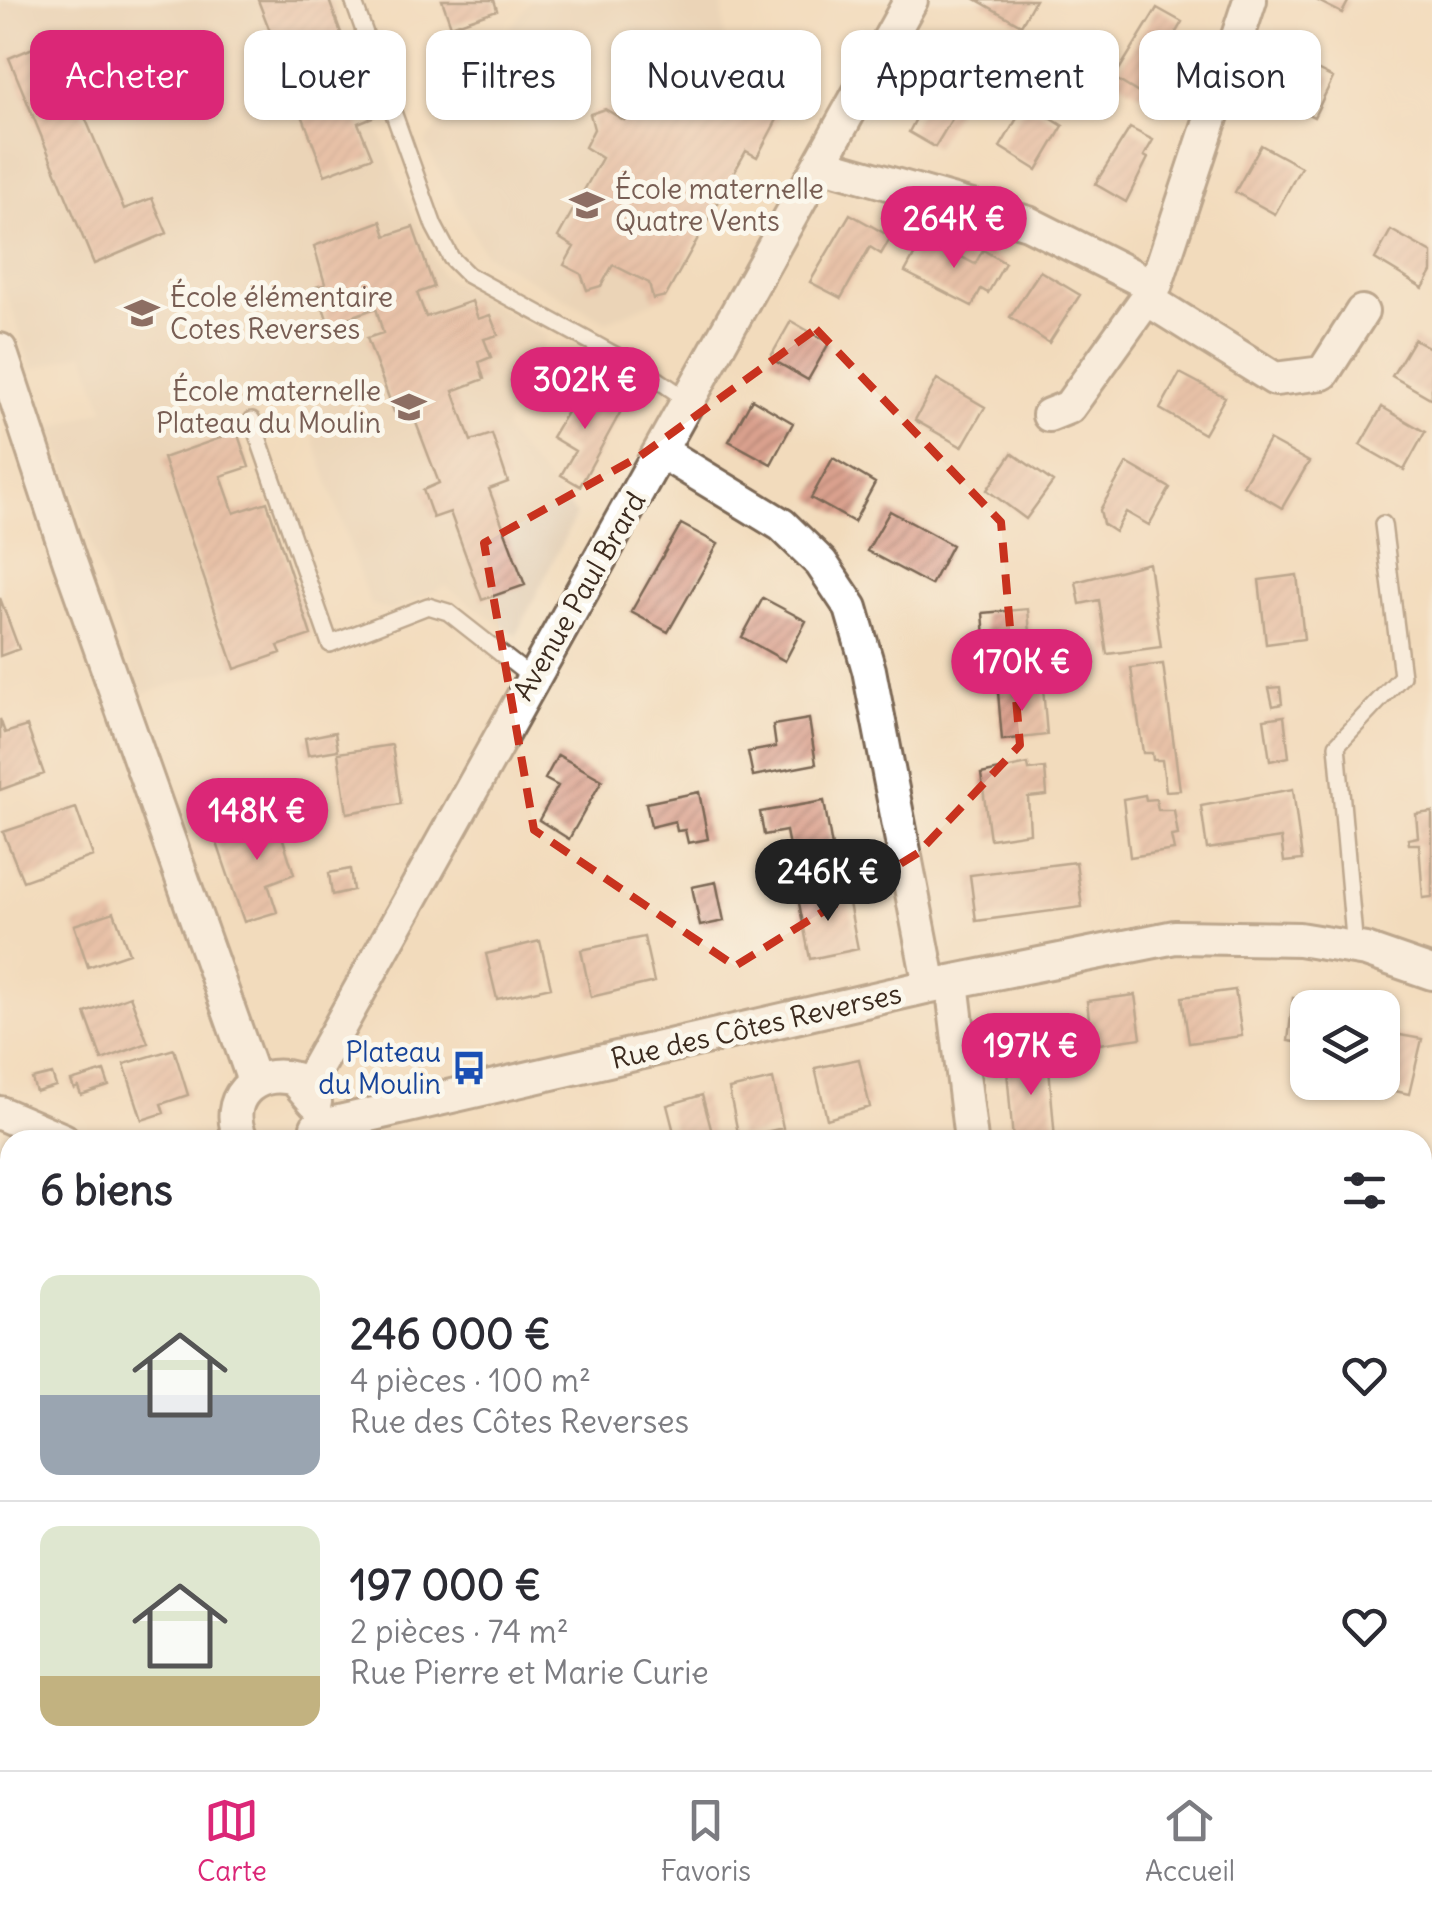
<!DOCTYPE html>
<html lang="fr">
<head>
<meta charset="utf-8">
<style>
	:root { --surface:#fff; --page:#f2f2f3; --text:#2b2b33; --muted:#7c7c81; --line:#e1e1e2; --accent:#db2777 }
	body { margin:0; font-family:Delius,sans-serif; background:var(--page); color:var(--text); height:100vh; display:flex; flex-direction:column; font-size:38px; white-space:nowrap }
	* { box-sizing:border-box; margin:0 }
	p { font-size:32px; color:var(--muted) }
	.icon { flex:none; width:55px; height:55px; fill:none; stroke:currentColor; stroke-width:2; stroke-linecap:round; stroke-linejoin:round }
	.map { position:relative; flex:1; overflow:hidden }
	.panel { position:absolute; left:0px; top:1130px; width:1432px; height:640px; display:flex; flex-direction:column; background:var(--surface); border-radius:30px 30px 0 0; box-shadow:0 2px 8px #0004 }
	.panel>* { flex:none }
	.hud { position:absolute; left:30px; top:30px; width:1372px; height:90px; display:flex; gap:20px }
	.buttons { position:absolute; left:1290px; top:990px; display:grid; gap:20px }
	.buttons a { display:grid; place-items:center; width:110px; height:110px; border-radius:20px; background:var(--surface); box-shadow:0 2px 8px #0004; font-size:50px }
	.price { position:absolute; translate:-50% -85px; padding:0 22px; border-radius:35px; background:var(--accent); color:#fff; font-size:32px; line-height:65px; filter:drop-shadow(0 2px 5px #0008) }
	.price::after { content:''; position:absolute; left:50%; top:60px; width:30px; height:22px; margin-left:-15px; background:inherit; clip-path:polygon(0 0,100% 0,50% 100%) }
	.price.on { background:#222; color:#fff }
	ul { padding:0; list-style:none }
	li { display:flex; align-items:center; gap:30px; height:250px; padding:0 40px }
	li+li { border-top:2px solid var(--line) }
	li span { display:grid; place-items:center; flex:none; width:280px; height:200px; border-radius:20px; color:#555 }
	li>.icon { margin-inline-start:auto }
	span .icon { width:120px; height:120px; fill:#fffc; stroke-width:1 }
	li b { font-size:42px }
	h2 { display:flex; justify-content:space-between; align-items:center; height:120px; padding:0 40px; font-size:42px }
	.pill { padding:0 35px; border-radius:20px; background:var(--surface); box-shadow:0 2px 8px #0004; font-size:35px; line-height:90px }
	.pill.on { background:var(--accent); color:#fff }
	.tabs { display:flex; justify-content:space-around; align-items:center; height:140px; border-top:2px solid var(--line); background:var(--surface); font-size:28px; color:var(--muted) }
	.tabs a { display:grid; justify-items:center; gap:5px }
	.tabs .on { color:var(--accent) }
	.map>svg:first-child { display:block }
	.built { fill:#e2cdb2 }
	.building { fill:url(#building-hatch) }
	.lines { fill:none; stroke-linecap:round; stroke-linejoin:round }
	.lane-casing { stroke:#7b6855; stroke-width:20 }
	.street-casing { stroke:#7b6855; stroke-width:38 }
	.lane { stroke:#fff; stroke-width:15 }
	.street { stroke:#fff; stroke-width:32 }
	.marked { fill:none; stroke:#c8321e; stroke-width:8; stroke-dasharray:20 12; stroke-linejoin:round }
	.labels { text-anchor:middle; stroke-width:10; stroke-linejoin:round; paint-order:stroke }
	.education-label { font-size:28px; fill:#785e54; stroke:#fbf7ec; text-anchor:start }
	.street-label { font-size:28px; fill:#3b2a1e; stroke:#fbf7ec }
	.transit-label { font-size:28px; fill:#164399; stroke:#fbf7ec; text-anchor:end }
</style>
</head>
<body>
<div class="map">
<svg width="1432" height="1770" viewBox="0 0 1432 1770">
	<defs>
		<pattern id="building-hatch" width="6" height="6" patternUnits="userSpaceOnUse" patternTransform="scale(2.5)"><rect width="6" height="6" fill="#dba28f"/><path d="M-1 1l2-2M0 6l6-6M5 7l2-2" fill="none" stroke="#b38474"/></pattern>
	</defs>
	<rect width="100%" height="100%" fill="#fbf7ec"/>
	<filter id="ink" filterUnits="userSpaceOnUse"><feTurbulence type="fractalNoise" baseFrequency=".01" numOctaves="2"/><feDisplacementMap in="SourceGraphic" scale="20" xChannelSelector="R" yChannelSelector="G"/><feConvolveMatrix kernelMatrix="1 2 1 2 8 2 1 2 1" color-interpolation-filters="sRGB"/></filter>
	<filter id="wash" filterUnits="userSpaceOnUse"><feTurbulence type="fractalNoise" baseFrequency=".0048" numOctaves="4" result="noise"/><feDisplacementMap in="SourceGraphic" scale="40" xChannelSelector="R" yChannelSelector="G"/><feGaussianBlur stdDeviation="2.25" result="paint"/><feColorMatrix in="noise" values="0 0 0 0 0 0 0 0 0 0 0 0 0 0 0 0 0 1.4 0 .05"/><feComposite in="paint" operator="in"/></filter>
	<g filter="url(#wash)">
		<rect width="100%" height="100%" fill="#f2dbbc"/>
		<path class="built" d="M0 0H333L397 179 441 275 547 337 504 430 576 515 516 635 446 586 390 611 370 604 295 385 237 432 249 467 221 477 234 512 267 502 311 635 279 646 281 653 141 694 53 428 105 409 84 353 32 369 0 274Z
			M531 0H722L725 47 760 43 735 87 781 112 757 157 746 152 666 296 606 322 484 253 425 144Z"/>
		<g id="blocks">
			<path class="building" d="M258 0H329L348 52 334 58 348 95 364 88 375 116 358 123 372 157 325 175Z
				M442 0H494L497 10 451 26Z
				M977 0H1035L1021 25Z
				M1316 0H1349L1342 13Z
				M1157 8 1182 22 1169 44 1174 48 1145 97 1114 78Z
				M87 35 104 74 72 87 124 209 152 198 167 233 94 264 9 58 52 40 55 47Z
				M1291 57 1333 78 1314 117 1270 95Z
				M948 58 979 74 935 147 909 132Z
				M1017 59 1044 70 1031 95 1005 84Z
				M656 65 693 87 690 93 722 110 735 87 781 112 757 157 746 151 666 296 653 299 649 283 613 265 601 286 587 290 581 274 564 265 574 247 558 237 602 158 585 147 594 129 590 114 605 109 624 120 644 85 640 70Z
				M1026 103 1063 126 1037 170 1000 147Z
				M1130 128 1153 140 1144 156 1148 158 1126 202 1095 184Z
				M1261 145 1301 167 1275 214 1235 192Z
				M850 214 891 237 881 254 870 247 841 298 810 282Z
				M381 221 386 236 413 227 434 287 417 293 426 317 472 301 478 319 490 315 498 335 484 339 491 357 479 362 484 379 453 391 471 441 492 434 508 482 489 489 525 585 482 600 450 512 433 518 423 490 439 483 410 407 394 412 367 338 383 333 376 308 329 325 316 287 325 284 314 246Z
				M1391 230 1432 253V272L1423 288 1375 259Z
				M924 237 975 264 983 250 1005 263 988 293 981 289 972 306 905 272Z
				M1040 271 1080 295 1049 343 1010 317Z
				M791 321 829 343 808 380 770 358Z
				M1414 339 1432 349V399L1392 376Z
				M1180 373 1225 397 1204 434 1160 409Z
				M937 379 985 407 962 447 915 420Z
				M582 387 621 411 580 486 561 475 575 451 552 437Z
				M752 399 793 423 771 464 729 441Z
				M1382 407 1425 432 1404 470 1360 445Z
				M237 432 249 467 221 476 234 513 267 502 311 635 278 646 281 653 235 669 163 458Z
				M1269 440 1309 462 1282 508 1243 485Z
				M1012 453 1053 482 1026 519 987 490Z
				M833 458 875 483 854 522 811 498Z
				M1127 463 1170 488 1149 525 1126 512 1115 532 1103 524 1100 510Z
				M890 511 952 545 931 585 867 551Z
				M681 524 718 544 668 632 631 612Z
				M1149 563 1161 647 1107 654 1099 600 1080 604 1076 582Z
				M1297 575 1304 639 1266 644 1259 580Z
				M0 598 19 649 0 656Z
				M763 598 806 621 785 661 742 637Z
				M1028 609 1032 658 987 661 983 613Z
				M1163 664 1180 790 1166 791 1162 760H1153L1152 753H1143L1131 668Z
				M1280 687 1282 704 1273 706 1269 688Z
				M1043 688 1047 735 1002 740 998 692Z
				M1284 716 1289 757 1270 761 1264 719Z
				M0 719 5 733 27 726 44 774 0 790Z
				M809 719 816 764 753 776 748 752 776 747 773 725Z
				M335 732 338 750 308 755 305 738Z
				M392 745 401 804 347 813 338 753Z
				M558 755 602 780 569 839 539 820 558 786 545 779Z
				M1028 764 1029 770 1045 768 1047 795 1028 797 1030 833 990 839 981 774Z
				M1293 789 1302 860 1284 862 1281 838 1207 849 1201 806Z
				M699 792 708 839 688 843 685 830 677 831 675 821 651 827 646 803Z
				M1145 795 1146 800 1156 799 1158 810H1174L1178 835 1171 836 1174 850 1130 857 1123 799Z
				M824 801 833 853 792 862 786 831 764 835 760 812Z
				M76 808 93 856 23 881 3 832Z
				M292 811 298 828 281 833 294 874 268 884 277 912 244 922 215 837Z
				M1432 812V897L1423 898 1419 844H1409L1408 839 1418 837 1416 814Z
				M1076 862 1082 907 976 921 970 875Z
				M350 869 353 890 332 895 329 873Z
				M716 882 724 921 700 926 692 887Z
				M846 888 858 949 810 959 798 898Z
				M114 912 129 953 88 967 74 925Z
				M644 937 654 982 591 997 581 950Z
				M540 941 551 987 497 999 486 954Z
				M1235 990 1242 1036 1189 1043 1182 997Z
				M1135 995 1141 1038 1092 1045 1087 1001Z
				M130 996 148 1043 102 1060 85 1013Z
				M1293 998 1345 1005V1008H1308V1044L1288 1041Z
				M1389 1033 1422 1039 1409 1094 1376 1087 1382 1082Z
				M174 1049 188 1095 161 1104 164 1113 142 1120 124 1064Z
				M1048 1055 1055 1140H1013L1006 1059Z
				M859 1059 870 1107 827 1119 815 1068Z
				M104 1071 109 1086 81 1095 78 1087 74 1089 71 1081Z
				M52 1074 56 1086 36 1092 32 1079Z
				M773 1079 783 1128 739 1138 729 1089Z
				M702 1095 714 1140H676L667 1105Z
				M1422 1156 1432 1158V1262L1422 1260V1213L1429 1183 1422 1181Z
				M10 1292V1345L0 1348V1295Z
				M10 1522V1576L0 1579V1525Z
				M192 1760H250L254 1770H195Z
				M355 1760H402L383 1770H357Z
				M530 1760H571V1761L533 1770Z
				M1030 1760H1065V1761L1033 1770Z
				M1125 1760H1200L1176 1770H1129Z
				M1287 1760H1350L1352 1770H1288Z"/>
		</g>
	</g>
	<g filter="url(#ink)">
		<use href="#blocks" fill-opacity="0" stroke="#7b6855" stroke-width="2.5"/>
		<g class="lines">
			<g class="lane-casing">
				<path id="lane" d="M353 0 434 226 451 258 468 275 648 373 689 401
					M252 420 330 644 428 606 448 612 532 678
					M1355 949 1337 745 1402 676 1383 524"/>
			</g>
			<g class="street-casing">
				<path id="street" d="M821 164 1028 223 1155 287 1250 0
					M1147 299 1275 379 1323 373 1362 312
					M0 350 70 562 254 1081
					M1049 415 1069 407 1155 287
					M662 452 782 525 821 563 851 608 869 670 930 986
					M952 982 971 1140
					M306 1087 911 0
					M0 1113 63 1140
					M317 1127 930 986 1175 937 1299 939 1366 950 1432 973
					M242 1140C221 1101 254 1067 295 1079L315 1102
					M1422 1395 1432 1386
					M304 1760 307 1770
					M463 1760 466 1770"/>
			</g>
			<use href="#lane" class="lane"/>
			<use href="#street" class="street"/>
		</g>
	</g>
	<path d="M0 0H1432V1770H0ZM816 329 1001 522 1020 745 918 853 735 966 534 830 484 543 640 456Z" fill="#f2dbbc" fill-opacity=".55" fill-rule="evenodd"/>
	<path class="marked" d="M816 329 1001 522 1020 745 918 853 735 966 534 830 484 543 640 456Z"/>
	<defs>
		<g id="school-bare" transform="scale(2.7)"><path d="M0-5L7-2L0 1L-7-2ZM-4 1L0 2.5L4 1V4Q0 6-4 4Z" fill="#8d6e63" stroke="#fbf7ec" stroke-width="2.5" paint-order="stroke"/></g>
		<g id="bus-bare" transform="scale(2.7)"><path d="M-5-6H5V4H4V6H2V4H-2V6H-4V4H-5ZM-3.5-4V0h7V-4ZM-3.5 1.2v1.5H-2V1.2ZM2 1.2v1.5H3.5V1.2Z" fill="#1a4fb4" stroke="#fbf7ec" stroke-width="2.5" paint-order="stroke"/></g>
	</defs>
	<g fill-rule="evenodd">
		<use href="#school-bare" x="587" y="205"/>
		<use href="#school-bare" x="142" y="313"/>
		<use href="#school-bare" x="409" y="407"/>
		<use href="#bus-bare" x="469" y="1068"/>
	</g>
	<g class="labels">
		<g class="education-label">
			<text x="615" y="199">École maternelle<tspan x="615" dy="32">Quatre Vents</tspan></text>
			<text x="170" y="307">École élémentaire<tspan x="170" dy="32">Cotes Reverses</tspan></text>
			<text x="381" y="401" text-anchor="end">École maternelle<tspan x="381" dy="32">Plateau du Moulin</tspan></text>
		</g>
		<g class="street-label">
			<text transform="translate(579 596) rotate(-60)" y="10">Avenue Paul Brard</text>
			<text transform="translate(756 1026) rotate(-13)" y="10">Rue des Côtes Reverses</text>
		</g>
		<g class="transit-label">
			<text x="441" y="1062">Plateau<tspan x="441" dy="32">du Moulin</tspan></text>
		</g>
	</g>
</svg>
<div class="buttons">
<a><svg class="icon" aria-label="layers" viewBox="0 0 24 24"><path d="M12 4l9 5-9 5-9-5zM3 14l9 5 9-5"/></svg></a>
</div>
<b class="price" style="left:954px;top:271px">264K €</b>
<b class="price" style="left:585px;top:432px">302K €</b>
<b class="price" style="left:1022px;top:714px">170K €</b>
<b class="price" style="left:257px;top:863px">148K €</b>
<b class="price on" style="left:828px;top:924px">246K €</b>
<b class="price" style="left:1031px;top:1098px">197K €</b>
<div class="hud">
<a class="pill on">Acheter</a>
<a class="pill">Louer</a>
<a class="pill">Filtres</a>
<a class="pill">Nouveau</a>
<a class="pill">Appartement</a>
<a class="pill">Maison</a>
</div>
<section class="panel">
<h2>6 biens<svg class="icon" aria-label="filters" viewBox="0 0 24 24"><path d="M4 7h16M4 17h16"/><circle cx="9" cy="7" r="2"/><circle cx="15" cy="17" r="2"/></svg></h2>
<ul>
<li><span style="background:linear-gradient(#dfe7d0 60%,#9aa5b1 0)"><svg class="icon" aria-label="home" viewBox="0 0 24 24"><path d="M3 11l9-7 9 7M6 9v11h12V9"/></svg></span><div><b>246 000 €</b><p>4 pièces · 100 m²</p><p>Rue des Côtes Reverses</p></div><svg class="icon" aria-label="heart" viewBox="0 0 24 24"><path d="M12 20l-8-8c-3-5 5-10 8-4 3-6 11-1 8 4z"/></svg></li>
<li><span style="background:linear-gradient(#dfe7d0 75%,#c2b280 0)"><svg class="icon" aria-label="home" viewBox="0 0 24 24"><path d="M3 11l9-7 9 7M6 9v11h12V9"/></svg></span><div><b>197 000 €</b><p>2 pièces · 74 m²</p><p>Rue Pierre et Marie Curie</p></div><svg class="icon" aria-label="heart" viewBox="0 0 24 24"><path d="M12 20l-8-8c-3-5 5-10 8-4 3-6 11-1 8 4z"/></svg></li>
</ul>
</section>
</div>
<nav class="tabs">
<a class="on"><svg class="icon" aria-label="map" viewBox="0 0 24 24"><path d="M3 6l6-2 6 2 6-2v14l-6 2-6-2-6 2zM9 4v14M15 6v14"/></svg>Carte</a>
<a><svg class="icon" aria-label="saved" viewBox="0 0 24 24"><path d="M7 4h10v16l-5-4-5 4z"/></svg>Favoris</a>
<a><svg class="icon" aria-label="home" viewBox="0 0 24 24"><path d="M3 11l9-7 9 7M6 9v11h12V9"/></svg>Accueil</a>
</nav>
</body>
</html>
